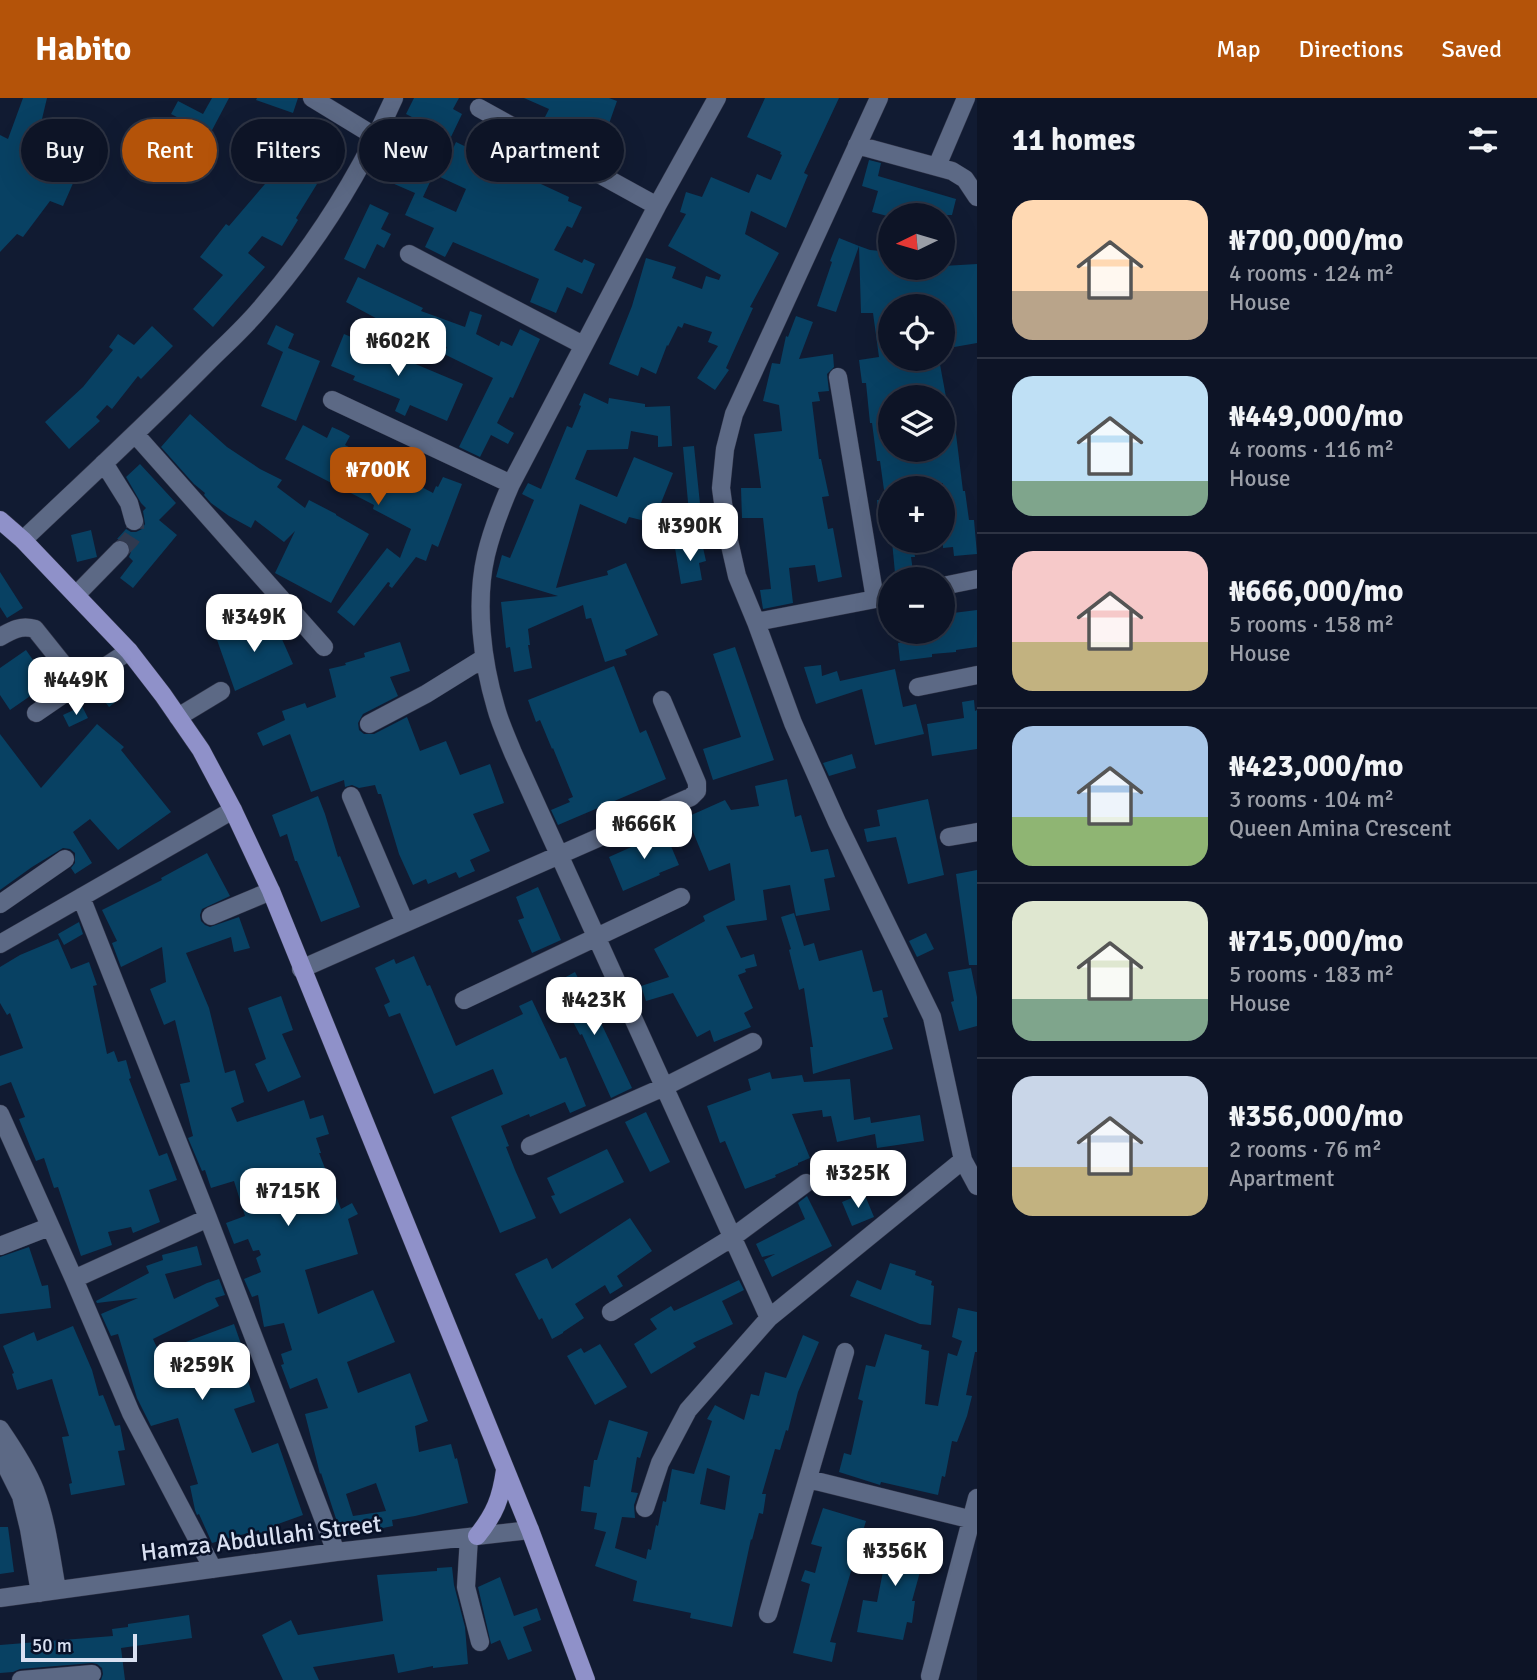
<!DOCTYPE html>
<html lang="en">
<head>
<meta charset="utf-8">
<style>
	:root { --surface:#0d1426; --page:#161d2e; --text:#f1f3f6; --muted:#9a9ea7; --line:#2d3343; --accent:#b45309 }
	body { margin:0; font-family:Signika,sans-serif; background:var(--page); color:var(--text); height:100vh; display:flex; flex-direction:column; font-size:26px; white-space:nowrap }
	* { box-sizing:border-box; margin:0 }
	p { font-size:23px; color:var(--muted) }
	.icon { flex:none; width:38px; height:38px; fill:none; stroke:currentColor; stroke-width:2; stroke-linecap:round; stroke-linejoin:round }
	.map { position:relative; flex:1; overflow:hidden }
	.drawer { display:flex; flex-direction:column; background:var(--surface); width:560px }
	.drawer>* { flex:none }
	.top-card { position:absolute; left:21px; top:21px; width:665px; height:63px; display:flex; gap:14px }
	.needle { width:46px; rotate:265deg }
	.tools { position:absolute; left:878px; top:105px; display:grid; gap:14px }
	.tools a { display:grid; place-items:center; width:77px; height:77px; border-radius:50%; background:var(--surface); box-shadow:0 7px 28px #0002,0 0 0 2px var(--line); font-size:35px }
	.scale { position:absolute; left:21px; bottom:18px; width:116px; box-sizing:border-box; padding-left:7px; border:4px solid #d9e0f1; border-top:0; font-size:19px; line-height:24px; white-space:nowrap; color:#d9e0f1; -webkit-text-stroke:5px #081128; paint-order:stroke }
	.price { position:absolute; translate:-50% -60px; padding:0 16px; border-radius:14px; background:#fff; color:#222; font-size:23px; line-height:46px; filter:drop-shadow(0 2px 4px #0008) }
	.price::after { content:''; position:absolute; left:50%; top:42px; width:21px; height:16px; margin-left:-10px; background:inherit; clip-path:polygon(0 0,100% 0,50% 100%) }
	.price.selected { background:var(--accent); color:#fff }
	ul { padding:0; list-style:none }
	li { display:flex; align-items:center; gap:21px; height:175px; padding:0 35px }
	li+li { border-top:2px solid var(--line) }
	li span { display:grid; place-items:center; flex:none; width:196px; height:140px; border-radius:21px; color:#555 }
	li>.icon { margin-inline-start:auto }
	span .icon { width:84px; height:84px; fill:#fffc; stroke-width:1 }
	li b { font-size:30px }
	h2 { display:flex; justify-content:space-between; align-items:center; height:84px; padding:0 35px; font-size:30px }
	.tag { padding:0 24px; border-radius:32px; background:var(--surface); box-shadow:0 7px 28px #0002,0 0 0 2px var(--line); font-size:24px; line-height:63px }
	.tag.selected { background:var(--accent); color:#fff }
	header { display:flex; align-items:center; gap:42px; box-sizing:border-box; height:98px; padding:0 35px; background:var(--accent); color:#fff }
	header strong { font-size:33px }
	nav { display:flex; gap:38px; margin-inline-start:auto; font-size:24px }
	main { display:flex; flex:1; min-height:0 }
	.map>svg:first-child { display:block }
	.building { fill:#084163; fill-rule:evenodd }
	.lines { fill:none; stroke-linecap:round; stroke-linejoin:round }
	.minor-tunnel { stroke:#2f394f; stroke-width:18; stroke-dasharray:18 9; stroke-linecap:butt }
	.minor-casing { stroke:#313549; stroke-width:19 }
	.major-casing { stroke:#313549; stroke-width:19 }
	.minor { stroke:#5c6985; stroke-width:18 }
	.major { stroke:#8f91c9; stroke-width:18 }
	.labels { text-anchor:middle; stroke-width:5; stroke-linejoin:round; paint-order:stroke }
	.street-label { font-size:24px; fill:#d9e0f1; stroke:#081128 }
</style>
</head>
<body>
<header>
<strong>Habito</strong>
<nav><a>Map</a><a>Directions</a><a>Saved</a></nav>
</header>
<main>
<div class="map">
<svg width="977" height="1582" viewBox="0 0 977 1582">
	<rect width="100%" height="100%" fill="#111b32"/>
	<path class="building" d="M23 0H47L42 21 64 30 66 23 80 27 68 69 78 74 63 108 50 103 23 139 17 136 0 154V37L8 41Z
		M212 0H229L210 36 171 16 178 3 203 16Z
		M257 0H298L293 15 256 2Z
		M414 0H459L453 11 462 16 451 39 406 16Z
		M524 0H609L617 3 604 40 556 22 552 30 542 25 549 11Z
		M765 0H839L804 75 808 77 786 130 751 113 745 136 779 155 750 209 753 210 726 270 729 272 715 292 697 280 718 248 708 244 712 234 684 225 682 230 678 228 668 248 667 247 656 276 641 269 638 278 609 266 632 208 646 160 676 169 672 180 702 191 706 178 719 182 721 177 668 148 686 116 680 114 686 94 702 99 711 79 749 95 757 76 771 82 782 57 780 56 781 54 747 39Z
		M295 24 324 42 303 77 317 86 296 120 298 122 282 148 262 138 248 155 265 169 213 229 193 211 223 177 200 159 226 126 229 128 271 79 267 77 284 49 281 47Z
		M456 44 481 56 480 58 491 63 569 99 568 103 582 109 572 130 567 128 554 152 582 165 584 161 595 166 582 196 567 189 556 215 530 204 539 181 453 144 445 159 425 149 434 130 405 117 415 95 385 82 391 70 416 81 417 78 430 84 423 99 456 114 466 91 440 79Z
		M869 62 881 65 878 78 956 101 952 117H891V119L872 114 878 93 862 88Z
		M370 106 389 115 381 131 391 136 384 150 377 146 365 171 344 161Z
		M839 140 859 148 836 214 817 208 832 164 830 163Z
		M859 148 870 152 881 153V157L891 159V170H943V168L977 166V245L943 251V208H891V261H939L946 299H891V352H943V330L955 328 963 393H965L969 422H974L977 456 954 458 953 449 943 450V385L884 392 880 363H877L872 325H870L866 285H862L859 262 879 259 873 215H861Z
		M358 179 423 210 421 213 465 229 470 213 482 217 476 236 499 248 501 243 512 248 520 231 540 241 513 300 510 299 497 325 514 335 508 346 491 337 480 359 459 349 493 280 444 256 447 249 410 235 409 238 346 204Z
		M796 218 813 224 799 261 833 256 834 269 827 276 829 293 818 294 820 303 812 304 819 361H821L829 398 822 399 828 431 833 430 842 479 818 484 815 467 789 470 793 505 763 511 760 492 771 491 763 420H742L741 390H761L754 336 782 333 779 307 763 303 772 265 780 266 786 238 788 239Z
		M276 227 294 236 288 250 320 263 296 323 261 308 283 254 267 246Z
		M152 228 173 248 141 281 138 278 112 311 107 307 96 319 100 323 69 351 45 324 83 289 113 252 109 249 118 236 134 247Z
		M344 236 463 286 447 323 410 307 405 318 395 313 400 301 353 282 355 278 331 268Z
		M584 295 608 306 609 300 645 306V309L670 308 672 348 658 349V338L631 333 628 351 587 352 575 381 617 399 634 359 673 375 653 425 629 419 626 426 580 406 556 490 608 477 607 473 626 465 658 537 625 552 627 557 605 564 591 520 586 521 583 507 528 531 530 547H528L532 570 514 574 510 549 506 550 501 504 558 498 496 479 502 457 510 460 534 402 522 396 528 385 541 391 567 328 572 330 581 308 579 307Z
		M190 316 227 349 260 371 282 382 277 389 305 410 309 402 336 416V417L369 436 331 505 275 475 295 433 284 444 255 422 251 430 229 418 211 405 204 397 205 395 194 386 161 349Z
		M303 327 327 340 332 329 341 333 350 338 345 347 368 359 367 360 433 395 436 388 438 389 443 379 462 386 438 449 432 446 426 463 416 459 392 490 389 488 390 485 388 484 354 528 337 514 387 450 400 460 411 431 373 411 374 407 285 361Z
		M694 348 702 425 690 426 683 349Z
		M140 366 176 405 159 422 177 437 133 490 120 480 133 463 129 459 131 454V448L123 441H117L126 431 131 434H136L142 431 145 426 143 413 146 410 141 405 126 379Z
		M891 401V423L879 424 877 402Z
		M91 432 97 459 77 464 71 437Z
		M892 443H913L915 459H911L913 473 895 475Z
		M702 445 706 463 699 465 702 482 681 486 675 450Z
		M0 474 23 510 7 520 0 509Z
		M977 512V549L956 552V554L932 556V559L900 563 898 545 903 544 902 534H943V520L953 518V515Z
		M273 521 293 566 235 593 216 539 234 531 236 537Z
		M400 544 410 573 390 579 398 598 363 616 358 625 359 632 364 636H374L407 619 420 653 446 643 460 677 490 666 504 705 473 716 490 753 470 762 475 773 459 780 456 774 428 786 426 781 413 787 399 756 381 696H378L375 687 359 690 352 687 345 689 344 682 311 694 290 636 263 648 257 635 285 622 282 613 305 605 307 610 336 599 329 571 346 567 345 565 365 559 364 555Z
		M735 549 774 662 713 682 703 651 741 639 713 556Z
		M26 552 49 585 10 612 0 597V570Z
		M821 567 822 578 837 573 840 583 895 571 903 609 916 606 924 636 875 647 862 591 816 606 804 569Z
		M614 568 640 635 646 632 666 681 558 727 551 712 570 704 568 701 573 699 553 650 552 651 540 622 536 624 528 602Z
		M104 583 118 602 109 609 94 589 97 585Z
		M974 602 975 613 977 612V651L932 658 927 626 964 620 962 604Z
		M82 608 88 620 69 629 63 617Z
		M97 626 124 649 121 652 171 714 118 752 90 721 73 734 92 765 75 776 71 770 75 765V755L70 751 63 750 32 769 0 792V636L41 690Z
		M852 656 856 670 829 678 823 665Z
		M787 681 795 719 801 717 811 754 828 751 835 779 824 781 830 812 796 818 790 787 763 792 767 822 726 828 741 860 754 856 757 868 745 871 746 874 738 877 753 910 744 915 751 929 714 944 710 932 697 939 673 895 646 903 641 888 669 879 654 851 705 823 703 818 735 802 730 765 709 773 687 719 725 702 731 712 759 708 755 688Z
		M318 698 325 716 338 759 340 758 360 809 321 824 297 763H295L287 736 280 739 272 717Z
		M928 701 944 777 908 786 896 739 867 744 864 731 880 728 877 712Z
		M665 734 679 767 659 775 660 777 623 793 609 759Z
		M207 755 230 798 202 811 200 817 201 823 205 827 210 829 239 819 250 850 234 854 231 839 186 855 209 910 225 975 235 972 244 1004 231 1010 237 1024 304 1002 310 1021 323 1017 329 1036 316 1040 321 1055H319L341 1111 352 1105 358 1116 348 1121 358 1156 305 1172 318 1216 373 1192 395 1244 347 1264 358 1295 410 1275 428 1323 415 1328 419 1354 451 1346 455 1361 457 1360 468 1405 415 1418 392 1422 393 1428 373 1432V1428L342 1439 321 1375 320 1376 305 1316 328 1310 317 1280 290 1291 281 1267 284 1266 281 1256 292 1252 284 1225 264 1229 258 1197 252 1199 244 1181 261 1174 256 1160 261 1157 259 1152 253 1153 248 1141 234 1146 226 1125 245 1118 234 1083 211 1090 205 1072 202 1073 188 1040 193 1038 180 986 190 984 175 922 164 927 150 891 166 884 162 849 121 869 112 845 117 843 102 812 162 782 161 780ZM376 1385 386 1413 353 1418 346 1396Z
		M977 772V867H969L956 776Z
		M538 789 561 842 532 855 518 822 524 820 516 799Z
		M794 815 804 848 814 845 819 863 862 852 873 894 882 892 888 919 883 920 893 951 813 976 810 949H813L804 890 799 892 789 852 791 851 781 819Z
		M79 824 83 836 64 847 58 836Z
		M926 835 934 851 917 859 909 843Z
		M58 841 71 871 89 864 97 887 93 888 107 956 114 953 118 964 126 962 131 980 129 981 159 1058 167 1055 177 1082 149 1092 160 1124 133 1135 131 1129 108 1134 112 1147 81 1158 58 1089 54 1090 44 1060 36 1063 19 1021 25 1019 11 984 0 988V958L23 950 10 915 7 917 0 905V869L20 857Z
		M414 858 427 888 430 887 456 948 523 916 519 908 532 902 560 961 566 959 586 1008 570 1015 565 1004 530 1019 529 1016 501 1028 509 1048 506 1049 515 1072 536 1120 500 1135 451 1019 503 996 493 971 434 996 400 915 389 919 384 907 390 904 375 870 394 861 396 866Z
		M971 870 977 899V928L959 933 951 904 954 903 948 874Z
		M575 874 583 890 570 895 576 909 591 904 632 990 611 1000 582 936 580 937 553 886Z
		M281 898 293 932 282 936 301 979 268 994 255 966 266 961 248 910Z
		M770 974 772 981 802 977 804 984 850 981 854 1022 870 1019 871 1025 920 1017 924 1043 877 1050 875 1036 837 1044 831 1018 823 1019 822 1012 792 1016 810 1060 798 1065V1067L775 1077 776 1079 745 1091 725 1043 720 1045 707 1008 751 992 748 981Z
		M646 1014 670 1064 650 1074 625 1024Z
		M607 1051 624 1084 560 1116 551 1098 555 1097 547 1080Z
		M864 1095 874 1119 852 1128 842 1104Z
		M807 1098 832 1148 772 1179 764 1162 775 1156 762 1159 756 1146 805 1121 798 1105Z
		M630 1120 652 1153 617 1178 623 1188 610 1196 605 1187 575 1206 584 1220 563 1234V1235L552 1241 542 1220 539 1222 515 1176 547 1160 552 1171Z
		M197 1148 202 1167 165 1176 174 1201 207 1185 219 1181 225 1197 215 1200 219 1208 153 1241 159 1254 234 1226 246 1260 241 1262 255 1304 234 1311 252 1355 278 1345 303 1417 278 1426 279 1445 260 1446 259 1432 212 1445 199 1416 197 1417 195 1412 190 1388 198 1386 178 1320 151 1328 137 1300 118 1236 111 1238 101 1216 138 1200 97 1205 96 1203 149 1175 146 1168 163 1162 162 1157Z
		M29 1149 42 1188 48 1187 51 1210 0 1216V1159Z
		M890 1165 916 1173 915 1177 932 1183 931 1187 934 1188 931 1227 920 1226 850 1198 857 1182 881 1192Z
		M739 1182 744 1192 722 1203 733 1226 693 1245 696 1249 651 1276 634 1246 657 1231 650 1221 671 1208 674 1213Z
		M958 1210 977 1214V1254H975L966 1297 972 1298 967 1318 957 1344 952 1343 945 1379 942 1378 938 1397 881 1384 880 1387 839 1374 844 1355 851 1357 863 1303 858 1301 866 1267 875 1269 885 1236 922 1247 921 1251 929 1253 925 1306 938 1308 948 1255 957 1258 962 1243 952 1239Z
		M73 1228 92 1272 99 1298 103 1297 115 1328 120 1327 125 1352 118 1353 125 1387 71 1397 69 1386 72 1385 62 1339 69 1338 52 1281 17 1292 12 1276 14 1275 3 1248 34 1234 37 1243Z
		M803 1237 819 1244 798 1294 788 1333 786 1332 780 1352 775 1351 762 1396H766L763 1416 759 1415 752 1442 751 1441 732 1529 690 1520 691 1515 633 1503 637 1483 595 1468 606 1434 594 1431 597 1415 581 1413 584 1388 590 1389 594 1362H597L609 1322 648 1334 640 1360 637 1359 631 1394 638 1395 634 1407 635 1420 622 1419 615 1450 646 1461 648 1451 651 1452 656 1427 658 1428 663 1403 666 1404 672 1371 694 1376 712 1323 707 1321 715 1307 744 1322 751 1296 759 1298 765 1274 786 1280ZM707 1370 730 1378 725 1412 700 1406Z
		M600 1246 627 1289 595 1307 567 1258 581 1250 584 1255Z
		M823 1410 866 1423 830 1544 836 1545 832 1564 793 1555 810 1486 801 1483 805 1472 815 1475 822 1449 811 1446Z
		M0 1429H8L14 1474 0 1476Z
		M893 1431 929 1441 912 1503H915L912 1525 907 1524 903 1542 857 1534 863 1502 877 1504 886 1458Z
		M452 1469 454 1487 465 1529 468 1566 433 1570V1568L398 1575 394 1556 313 1569 319 1582H283L262 1537 291 1522 298 1537 383 1523 377 1477 437 1473V1470Z
		M500 1479 514 1518 537 1510 541 1522 523 1529 532 1553 508 1562 500 1542 491 1546 478 1489Z
		M189 1517 192 1540 121 1550 125 1582H101L103 1576 102 1570 97 1566 92 1565 20 1571 13 1574 0 1575V1547L113 1538 112 1531 128 1529V1526Z"/>
	<g class="lines">
		<path class="minor-tunnel" d="M120 452C129 443 139 436 134 423"/>
		<g class="minor-casing">
			<path id="minor" d="M312 0 376 39
				M717 0 657 108 511 386C501 409 492 432 486 457 475 505 482 563 496 610 500 625 507 640 513 655L769 1220
				M879 0 734 316 725 351 721 390 727 434 737 478 756 524 793 625 837 724 932 919 963 1062 977 1088
				M479 10 657 108
				M857 47 952 73 965 81 977 99
				M937 68 966 0
				M409 156 583 247
				M838 279 875 501
				M332 302 511 386
				M135 336 324 549
				M104 365 129 405 134 423
				M23 442C85 383 148 325 208 264 225 247 244 230 260 211 315 148 360 76 394 0
				M943 488 977 481
				M76 497 120 452
				M756 524 891 498
				M0 539C12 532 21 527 35 531L79 586
				M97 574 129 553
				M918 589 977 577
				M36 615 87 580
				M178 619 221 593
				M369 626 426 596 484 560
				M351 698 405 825
				M949 739 977 734
				M81 799 208 1120 336 1454
				M0 806 65 761
				M211 818 271 793
				M0 846 233 712
				M301 871 691 699 697 693V685L662 602
				M464 902 681 799
				M0 1016 74 1181 131 1315 213 1471
				M530 1048 664 989 753 944
				M0 1148 49 1129
				M74 1181 208 1120
				M611 1214 733 1139 806 1085
				M0 1331C13 1350 27 1371 35 1392 47 1424 51 1459 57 1492
				M0 1356 21 1398 29 1431 40 1495
				M808 1381 977 1423
				M645 1410 660 1365 688 1312 769 1220 963 1062
				M469 1439 466 1489 480 1544
				M0 1500 336 1454 530 1432
				M768 1516 845 1254
				M930 1578 977 1400
				M21 1582 92 1576"/>
		</g>
		<g class="major-casing">
			<path id="major" d="M0 422 23 442 129 553 163 597 201 652 233 712 271 793 530 1432 586 1582
				M477 1438C495 1416 501 1400 505 1372"/>
		</g>
		<use href="#minor" class="minor"/>
		<use href="#major" class="major"/>
	</g>
	<g class="labels">
		<g class="street-label">
			<text transform="translate(261 1440) rotate(-7)" y="8">Hamza Abdullahi Street</text>
		</g>
	</g>
</svg>
<div class="tools">
<a><svg class="needle" viewBox="-14 -14 28 28"><path d="M0-13l5 13h-10z" fill="#e53935"/><path d="M0 13l5-13h-10z" fill="#9a9ea7"/></svg></a>
<a><svg class="icon" aria-label="locate" viewBox="0 0 24 24"><circle cx="12" cy="12" r="6"/><path d="M12 2v4M12 18v4M2 12h4M18 12h4"/></svg></a>
<a><svg class="icon" aria-label="layers" viewBox="0 0 24 24"><path d="M12 4l9 5-9 5-9-5zM3 14l9 5 9-5"/></svg></a>
<a>+</a>
<a>−</a>
</div>
<div class="scale">50 m</div>
<b class="price" style="left:398px;top:280px">₦602K</b>
<b class="price selected" style="left:378px;top:409px">₦700K</b>
<b class="price" style="left:690px;top:465px">₦390K</b>
<b class="price" style="left:254px;top:556px">₦349K</b>
<b class="price" style="left:76px;top:619px">₦449K</b>
<b class="price" style="left:644px;top:763px">₦666K</b>
<b class="price" style="left:594px;top:939px">₦423K</b>
<b class="price" style="left:858px;top:1112px">₦325K</b>
<b class="price" style="left:288px;top:1130px">₦715K</b>
<b class="price" style="left:202px;top:1304px">₦259K</b>
<b class="price" style="left:895px;top:1490px">₦356K</b>
<div class="top-card">
<a class="tag">Buy</a>
<a class="tag selected">Rent</a>
<a class="tag">Filters</a>
<a class="tag">New</a>
<a class="tag">Apartment</a>
</div>
</div>
<section class="drawer">
<h2>11 homes<svg class="icon" aria-label="filters" viewBox="0 0 24 24"><path d="M4 7h16M4 17h16"/><circle cx="9" cy="7" r="2"/><circle cx="15" cy="17" r="2"/></svg></h2>
<ul>
<li><span style="background:linear-gradient(#ffd9b3 65%,#b9a48a 0)"><svg class="icon" aria-label="home" viewBox="0 0 24 24"><path d="M3 11l9-7 9 7M6 9v11h12V9"/></svg></span><div><b>₦700,000/mo</b><p>4 rooms · 124 m²</p><p>House</p></div></li>
<li><span style="background:linear-gradient(#bfe0f5 75%,#7fa58c 0)"><svg class="icon" aria-label="home" viewBox="0 0 24 24"><path d="M3 11l9-7 9 7M6 9v11h12V9"/></svg></span><div><b>₦449,000/mo</b><p>4 rooms · 116 m²</p><p>House</p></div></li>
<li><span style="background:linear-gradient(#f6c9c9 65%,#c2b280 0)"><svg class="icon" aria-label="home" viewBox="0 0 24 24"><path d="M3 11l9-7 9 7M6 9v11h12V9"/></svg></span><div><b>₦666,000/mo</b><p>5 rooms · 158 m²</p><p>House</p></div></li>
<li><span style="background:linear-gradient(#a9c7e8 65%,#8fb573 0)"><svg class="icon" aria-label="home" viewBox="0 0 24 24"><path d="M3 11l9-7 9 7M6 9v11h12V9"/></svg></span><div><b>₦423,000/mo</b><p>3 rooms · 104 m²</p><p>Queen Amina Crescent</p></div></li>
<li><span style="background:linear-gradient(#dfe7d0 70%,#7fa58c 0)"><svg class="icon" aria-label="home" viewBox="0 0 24 24"><path d="M3 11l9-7 9 7M6 9v11h12V9"/></svg></span><div><b>₦715,000/mo</b><p>5 rooms · 183 m²</p><p>House</p></div></li>
<li><span style="background:linear-gradient(#c9d6e8 65%,#c2b280 0)"><svg class="icon" aria-label="home" viewBox="0 0 24 24"><path d="M3 11l9-7 9 7M6 9v11h12V9"/></svg></span><div><b>₦356,000/mo</b><p>2 rooms · 76 m²</p><p>Apartment</p></div></li>
</ul>
</section>
</main>
</body>
</html>
